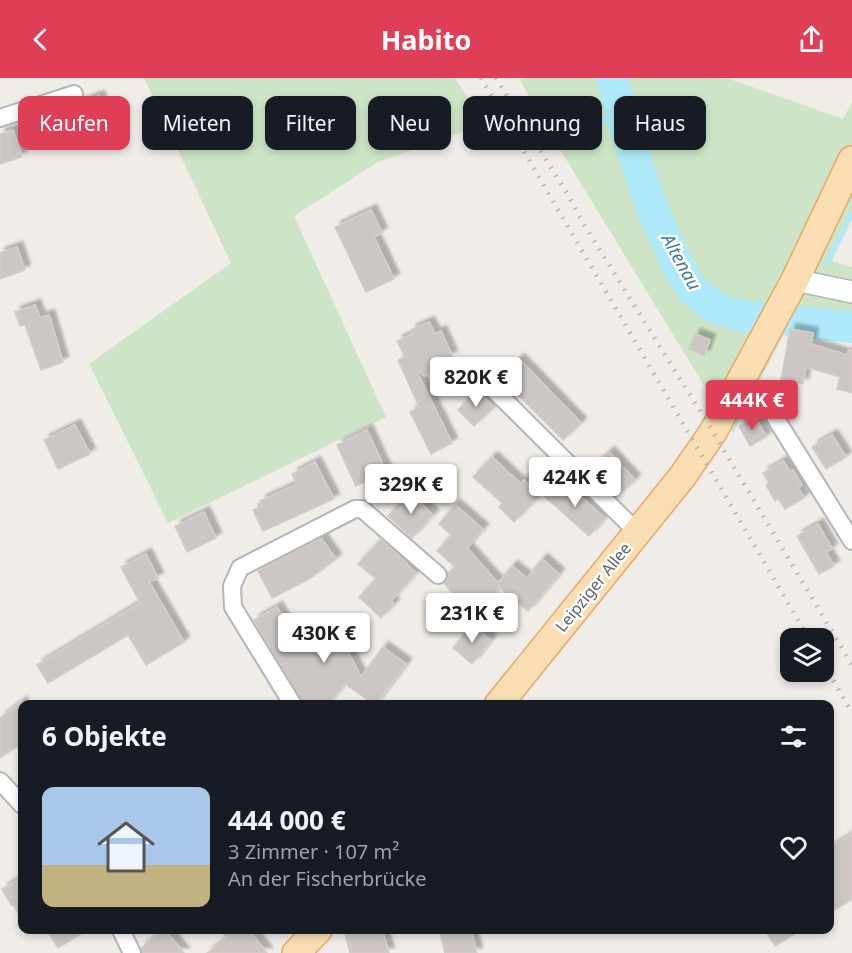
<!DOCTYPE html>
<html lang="de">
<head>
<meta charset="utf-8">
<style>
	:root { --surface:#171b24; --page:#20242c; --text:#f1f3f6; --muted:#9ea1a6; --accent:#de3f57 }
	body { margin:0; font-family:"Noto Sans",sans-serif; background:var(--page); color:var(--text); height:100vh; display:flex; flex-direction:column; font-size:22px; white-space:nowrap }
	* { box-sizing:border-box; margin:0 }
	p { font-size:20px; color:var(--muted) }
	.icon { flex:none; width:33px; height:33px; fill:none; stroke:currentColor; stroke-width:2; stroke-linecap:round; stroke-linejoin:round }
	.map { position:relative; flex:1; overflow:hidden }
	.panel { position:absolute; left:18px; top:622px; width:816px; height:234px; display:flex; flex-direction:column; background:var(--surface); border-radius:12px; box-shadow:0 3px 9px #0003 }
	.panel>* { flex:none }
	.hud { position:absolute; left:18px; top:18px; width:816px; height:54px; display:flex; gap:12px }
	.fabs { position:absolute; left:780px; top:550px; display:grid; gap:12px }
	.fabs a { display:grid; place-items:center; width:54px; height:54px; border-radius:12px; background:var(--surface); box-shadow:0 3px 9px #0003; font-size:30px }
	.price { position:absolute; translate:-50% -51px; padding:0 14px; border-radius:6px; background:#fff; color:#222; font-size:20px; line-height:39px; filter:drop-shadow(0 2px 3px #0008) }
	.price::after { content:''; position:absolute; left:50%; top:36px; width:18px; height:14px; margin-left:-9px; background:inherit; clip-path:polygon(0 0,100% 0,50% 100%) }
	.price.on { background:var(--accent); color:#fff }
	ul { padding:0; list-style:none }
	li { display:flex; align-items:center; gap:18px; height:150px; padding:0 24px }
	li span { display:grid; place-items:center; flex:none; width:168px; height:120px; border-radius:12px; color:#555 }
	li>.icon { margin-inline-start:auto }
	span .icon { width:72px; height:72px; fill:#fffc; stroke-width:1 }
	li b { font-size:26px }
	h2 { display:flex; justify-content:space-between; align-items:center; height:72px; padding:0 24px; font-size:26px }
	.chip { padding:0 21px; border-radius:12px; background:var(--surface); box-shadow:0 3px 9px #0003; font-size:21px; line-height:54px }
	.chip.on { background:var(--accent); color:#fff }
	header { display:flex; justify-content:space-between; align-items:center; height:78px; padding:0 24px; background:var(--accent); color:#fff; font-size:27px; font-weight:700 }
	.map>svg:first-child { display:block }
	.green { fill:#cde5c6 }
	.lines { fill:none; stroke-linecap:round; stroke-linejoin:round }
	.stream { stroke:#aeeaf9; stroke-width:5 }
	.river { stroke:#aeeaf9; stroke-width:32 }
	.building { fill:#ccc7c4; stroke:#d4cdc6; stroke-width:1.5; filter:url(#shadow) }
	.minor-casing { stroke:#b3b6b9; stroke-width:20 }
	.tertiary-casing { stroke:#b3b6b9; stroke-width:24 }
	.primary-casing { stroke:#e8a768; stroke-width:30 }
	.minor { stroke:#fff; stroke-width:16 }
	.tertiary { stroke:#fff; stroke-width:21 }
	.primary { stroke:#fadeb3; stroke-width:27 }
	.rail { stroke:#b3b4b5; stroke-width:4.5; stroke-dasharray:1.5 8; stroke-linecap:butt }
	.labels { text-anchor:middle; stroke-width:5; stroke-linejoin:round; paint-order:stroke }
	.street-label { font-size:16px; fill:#5f6467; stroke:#fff }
	.water-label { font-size:18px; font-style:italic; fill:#417b92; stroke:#fff }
</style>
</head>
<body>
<header><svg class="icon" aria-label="back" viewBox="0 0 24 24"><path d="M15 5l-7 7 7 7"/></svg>Habito<svg class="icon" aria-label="share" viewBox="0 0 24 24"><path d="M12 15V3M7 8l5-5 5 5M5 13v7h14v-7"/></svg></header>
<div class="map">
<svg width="852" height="875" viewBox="0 0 852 875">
	<defs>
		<filter id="shadow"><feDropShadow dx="5.5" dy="-5.5" stdDeviation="1.5" flood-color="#0004"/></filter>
	</defs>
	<rect width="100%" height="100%" fill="#f0ece8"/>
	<path class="green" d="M144 0H455L485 46 378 84 294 138 386 339 168 445 89 286 231 185Z
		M522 0H727L843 41 852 24V141L832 183 852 189V255L789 246 733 355 544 45 520 2Z"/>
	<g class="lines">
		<path class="stream" d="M531 41 553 34 572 37 591 44 623 43
			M827 185 852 135"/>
		<path class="river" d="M612 0 623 43 654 135 679 190 692 211 707 224 723 233 744 238 852 249"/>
	</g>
	<path class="building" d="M99 18 107 44 80 53 72 28Z
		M13 52 22 79 0 86V56Z
		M371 132 382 155 374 159 394 201 366 214 335 149Z
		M17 169 25 192 0 201V175Z
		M35 227 40 240 49 237 63 284 41 292 25 247 20 248 15 234Z
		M429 244 435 256 441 253 452 278 433 287 436 293 424 298 415 290 452 365 431 376 410 334 419 329 398 282 405 279 397 263 412 256 411 252Z
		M790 251 813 255 811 266 847 277 849 272 852 273V315L837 311 840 299 806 289 803 306 781 302Z
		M695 256 710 262 704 278 689 271Z
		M519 281 581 345 563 362 500 299Z
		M477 312 494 329 474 348 458 332Z
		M755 339 766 359 750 368 739 348Z
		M75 347 90 376 58 391 44 362Z
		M367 352 386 393 356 408 337 367Z
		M832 357 846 379 826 391 812 369Z
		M609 374 635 402 616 419 590 392Z
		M492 379 521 406 524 402 540 417 514 444 499 429 502 425 473 399Z
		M783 383 790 394 793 392 802 407 798 410 804 420 785 431 778 421 775 423 766 407 769 405 763 395Z
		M315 384 334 421 263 453 253 432 262 428 260 423 297 406 292 396Z
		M559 403 572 414 573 412 605 440 589 458 545 419Z
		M410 414 433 437 412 460 388 438Z
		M455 427 483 451 467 470 498 505 512 488 527 500 542 481 559 496 528 533 499 509 473 541 458 528 461 525 444 505 448 500V495L455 489 437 473 451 457 439 446Z
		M204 434 216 460 187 474 175 448Z
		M818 446 832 471 826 474 834 488 819 496 797 458Z
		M321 460 336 481 309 501 272 520 258 493Z
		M381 461 416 495 391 523 394 526 381 540 359 519 376 501 358 486Z
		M146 476 158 500 149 504 184 564 146 587 128 557 48 605 37 587 140 525 121 489Z
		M277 529 289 550 298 545 313 572 340 558 361 599 383 569 406 586 375 627 345 606 327 627H303L254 542Z
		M472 547 491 562 472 586 453 570Z
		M22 624V665L0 680V640Z
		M852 756V821L830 835V770Z
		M22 800V842L13 826 11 827 2 811Z
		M47 852H87L58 870Z
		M163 852H165L184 875H142L141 870Z
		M220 852H249L267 875H207L227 860Z
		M344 852H382L389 875H350Z
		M439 852H471L477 875H445Z
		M765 852H801L775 868Z"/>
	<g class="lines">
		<g class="minor-casing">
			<path id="minor" d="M0 40 74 16
				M480 298 637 454
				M742 304 768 328 852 463
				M293 627 233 529 232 508 240 490 355 431H362L438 497
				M0 703 22 727
				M121 852 132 875"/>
		</g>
		<g class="tertiary-casing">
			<path id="tertiary" d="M795 202 852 214"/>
		</g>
		<g class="primary-casing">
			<path id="primary" d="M498 627 682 399 713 354 795 202 852 82
				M296 875 318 852"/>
		</g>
		<use href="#minor" class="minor"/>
		<use href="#tertiary" class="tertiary"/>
		<use href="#primary" class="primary"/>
		<path class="rail" d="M481 0 809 561
			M496 0 568 117 583 145 713 354 852 587
			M824 586 852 635"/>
	</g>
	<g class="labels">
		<g class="street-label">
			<text transform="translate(593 509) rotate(-51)" y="6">Leipziger Allee</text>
		</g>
		<g class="water-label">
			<text transform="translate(681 184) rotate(61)" y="6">Altenau</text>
		</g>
	</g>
</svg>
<div class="fabs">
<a><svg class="icon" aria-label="layers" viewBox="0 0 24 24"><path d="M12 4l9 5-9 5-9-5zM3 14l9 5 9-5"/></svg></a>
</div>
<b class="price" style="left:476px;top:330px">820K €</b>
<b class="price on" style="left:752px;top:353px">444K €</b>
<b class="price" style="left:575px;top:430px">424K €</b>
<b class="price" style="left:411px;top:437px">329K €</b>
<b class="price" style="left:472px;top:566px">231K €</b>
<b class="price" style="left:324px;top:586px">430K €</b>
<div class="hud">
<a class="chip on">Kaufen</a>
<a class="chip">Mieten</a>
<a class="chip">Filter</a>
<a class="chip">Neu</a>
<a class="chip">Wohnung</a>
<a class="chip">Haus</a>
</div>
<section class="panel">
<h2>6 Objekte<svg class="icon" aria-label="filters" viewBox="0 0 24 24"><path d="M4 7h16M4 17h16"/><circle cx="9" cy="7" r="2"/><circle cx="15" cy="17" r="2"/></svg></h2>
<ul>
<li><span style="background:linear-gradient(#a9c7e8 65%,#c2b280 0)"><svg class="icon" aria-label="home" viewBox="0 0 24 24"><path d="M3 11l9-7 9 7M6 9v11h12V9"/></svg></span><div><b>444 000 €</b><p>3 Zimmer · 107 m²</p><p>An der Fischerbrücke</p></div><svg class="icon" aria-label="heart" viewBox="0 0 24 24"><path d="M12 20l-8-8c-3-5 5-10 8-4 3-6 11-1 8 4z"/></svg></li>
</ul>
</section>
</div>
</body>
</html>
